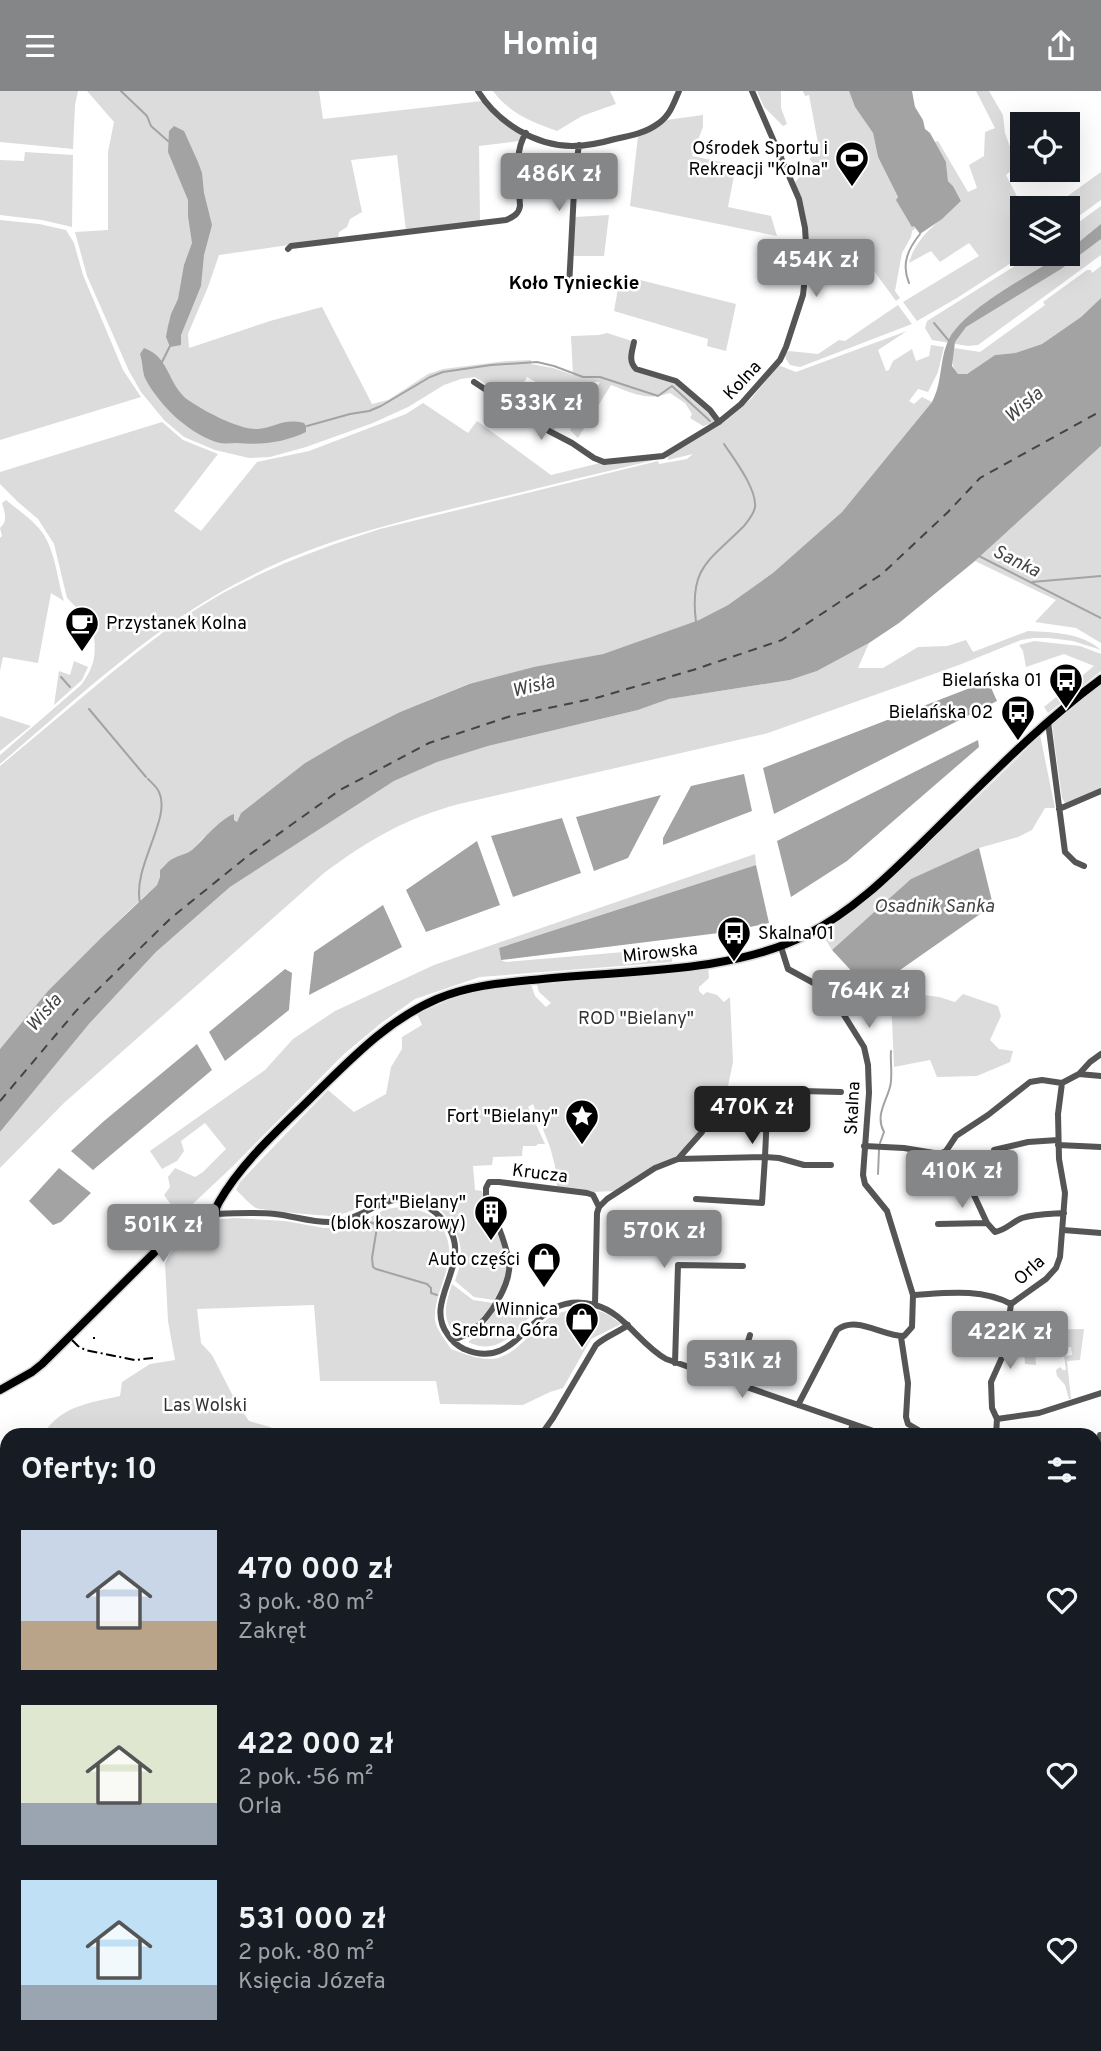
<!DOCTYPE html>
<html lang="pl">
<head>
<meta charset="utf-8">
<style>
	:root { --surface:#171b24; --page:#20242c; --text:#f1f3f6; --muted:#9ea1a6; --accent:#858687 }
	body { margin:0; font-family:Overpass,sans-serif; background:var(--page); color:var(--text); height:100vh; display:flex; flex-direction:column; font-size:26px; white-space:nowrap }
	* { box-sizing:border-box; margin:0 }
	p { font-size:23px; color:var(--muted) }
	.icon { flex:none; width:38px; height:38px; fill:none; stroke:currentColor; stroke-width:2; stroke-linecap:round; stroke-linejoin:round }
	.map { position:relative; flex:1; overflow:hidden }
	.drawer { position:absolute; left:0px; top:1337px; width:1102px; height:623px; display:flex; flex-direction:column; background:var(--surface); border-radius:21px 21px 0 0; box-shadow:0 7px 28px #0002 }
	.drawer>* { flex:none }
	.buttons { position:absolute; left:1010px; top:21px; display:grid; gap:14px }
	.buttons a { display:grid; place-items:center; width:70px; height:70px; border-radius:0px; background:var(--surface); box-shadow:0 7px 28px #0002; font-size:35px }
	.price { position:absolute; translate:-50% -60px; padding:0 16px; border-radius:7px; background:var(--accent); color:#fff; font-size:23px; line-height:46px; filter:drop-shadow(0 2px 4px #0008) }
	.price::after { content:''; position:absolute; left:50%; top:42px; width:21px; height:16px; margin-left:-10px; background:inherit; clip-path:polygon(0 0,100% 0,50% 100%) }
	.price.current { background:#222; color:#fff }
	ul { padding:0; list-style:none }
	li { display:flex; align-items:center; gap:21px; height:175px; padding:0 21px }
	li span { display:grid; place-items:center; flex:none; width:196px; height:140px; border-radius:0px; color:#555 }
	li>.icon { margin-inline-start:auto }
	span .icon { width:84px; height:84px; fill:#fffc; stroke-width:1 }
	li b { font-size:30px }
	h2 { display:flex; justify-content:space-between; align-items:center; height:84px; padding:0 21px; font-size:30px }
	header { display:flex; justify-content:space-between; align-items:center; height:91px; padding:0 21px; background:var(--accent); color:#fff; font-size:32px; font-weight:700 }
	.map>svg:first-child { display:block }
	.green { fill:#dcdcdc }
	.water { fill:#a3a3a3 }
	.lines { fill:none; stroke-linecap:round; stroke-linejoin:round }
	.stream { stroke:#a3a3a3; stroke-width:2 }
	.ferry { stroke:#444; stroke-width:2; stroke-dasharray:9 7; stroke-linecap:butt }
	.major-casing { stroke:#dbdbdb; stroke-width:11 }
	.minor { stroke:#555; stroke-width:6 }
	.major { stroke:#000; stroke-width:8 }
	.rail { stroke:#000; stroke-width:2; stroke-dasharray:10 3.5 2 3.5; stroke-linecap:butt }
	.labels { text-anchor:middle; stroke-width:5; stroke-linejoin:round; paint-order:stroke }
	.poi-label { font-size:18px; fill:#000; stroke:#fff; text-anchor:end }
	.street-label { font-size:18px; fill:#000; stroke:#fff }
	.park-label { font-size:18px; fill:#333; stroke:#fff }
	.neighbourhood-label { font-size:19px; font-weight:bold; fill:#000; stroke:#fff }
	.water-label { font-size:19px; font-style:italic; fill:#444; stroke:#fff }
</style>
</head>
<body>
<header><svg class="icon" aria-label="menu" viewBox="0 0 24 24"><path d="M4 6h16M4 12h16M4 18h16"/></svg>Homiq<svg class="icon" aria-label="share" viewBox="0 0 24 24"><path d="M12 15V3M7 8l5-5 5 5M5 13v7h14v-7"/></svg></header>
<div class="map">
<svg width="1101" height="1960" viewBox="0 0 1101 1960">
	<rect width="100%" height="100%" fill="#fff"/>
	<path class="green" d="M0 0H78L75 14 73 58 0 51Z
		M87 0H319L323 28 482 10 522 44 519 50 479 55 480 130 406 140 397 64 351 69 362 121 350 128 347 136 339 141 338 147 219 164 208 196 188 243 189 257 270 230 322 216 372 313 388 309 428 283 443 278 506 270 531 269V273L553 277 573 284 571 245 599 244 607 242 632 250C630 260 627 268 631 277L674 292 707 319 716 331 703 335 690 327 692 323 685 312 670 302C646 310 635 303 611 294L578 347 570 339 600 291H584L554 339 529 323 544 296 527 286 513 311 475 286 461 288 444 294 408 316 373 332 306 356 270 366 249 367 215 359 184 346 164 329 141 301 129 280 87 185 75 141 108 139V61L114 31Z
		M493 0H610L616 13 582 25 557 40C532 31 509 22 493 0Z
		M757 0H781V17L787 33 783 35 764 16Z
		M803 0H849L855 16 873 42 878 66 898 106 916 137 912 140 911 146 902 162 895 200 900 207 896 210 863 165 809 157 803 117 795 91 813 72 809 68 821 59 818 52 809 4 805 5Z
		M976 0H989L1003 24 1005 42 1017 75 1006 84 1023 117 1022 163H1025L957 207 917 230 903 211 979 165 969 152 940 171 931 160 909 172C916 145 941 129 961 110L953 95 948 90 946 71 934 51 938 50 968 101 977 97 969 74 984 65 985 41 995 37Z
		M703 24V36L692 65 736 74 728 116 771 125 777 145 630 115 638 45 655 38 666 29Z
		M25 61 73 64 72 136 42 129 0 124V69L24 70Z
		M1101 81V109L1068 133V117H1051Z
		M1101 115V164L978 254 968 255 932 249 925 237 927 230 1034 163H1068V139Z
		M609 124 604 165H573L575 126Z
		M0 129 39 133 66 139 74 152 83 184 123 279 141 306 0 349Z
		M1101 175V207L1081 226 1042 253 1015 262 995 264 967 283H958C950 275 953 267 954 257L980 261 1045 214 1043 211 1087 179H1091L1092 182Z
		M624 185 736 213 726 260 707 255 708 248 614 220 619 192Z
		M898 214 912 233 800 276 790 274 786 268 785 263 789 260 818 263 839 249 845 250Z
		M907 240 878 259 886 280 889 279 893 270 912 258 916 270 929 265 931 254 944 256 938 281 928 301 918 298 909 310 914 313 922 306 932 311 842 421 773 483 728 514 699 529 603 563 468 593 400 621 346 648 305 672 241 722 237 731 234 729 220 734 203 747 191 760 172 768 160 779V786L157 794C100 845 49 900 0 958V675C37 644 73 614 110 583 146 554 182 525 223 502 272 475 326 455 380 438L658 370 659 373 687 368 693 363 668 369V364L724 331 751 308 778 274 796 281Z
		M423 312 468 342 477 330 551 384 600 372 659 368C595 383 531 399 468 414 393 432 319 450 251 485 156 532 80 605 0 673V664L81 594C94 576 96 566 94 545L99 539 67 507 54 453 38 428 18 411 0 393V381L162 331 183 349 218 363 174 420 201 440 257 371 309 360 406 323Z
		M1101 355V552L1076 537 1035 531 1056 509 975 470Z
		M6 409C19 420 35 430 44 444 56 464 57 488 64 510L51 502 38 572 3 566 0 580V447L2 445 0 437C8 430 5 422 2 412Z
		M1028 540C1053 541 1082 542 1101 559L1073 550 1049 547H1034L1021 549 959 574 768 642 459 713C404 728 370 748 324 782L64 1012 0 1077V1041L89 933 156 861 230 796 394 690 436 671 488 655 638 619 669 608 790 589 817 580 869 552 858 577H883L918 556 947 555 966 549 973 561Z
		M1034 550 1080 555 1101 563V580L1048 622 1044 616 1094 575 1064 563 1026 576 1023 560 1019 554Z
		M74 570 88 576 82 589 54 614 59 580 70 584Z
		M1101 592V698L1065 712 1062 707 1052 634Z
		M0 625 31 635 0 660Z
		M1040 644 1055 717H1045L1032 739 1018 746 979 757 912 788 832 859 821 841C861 813 897 781 932 748 969 714 1005 680 1040 644Z
		M755 763 756 774 499 857 501 869 506 871 672 857V871L480 886 415 908 380 933 344 963 233 1075 163 1141 149 1121 156 1115 162 1119 167 1126 174 1118 164 1104 170 1096 168 1086 175 1077 195 1086 203 1081 226 1058 205 1032 181 1050 184 1060 177 1070 162 1078 150 1060 265 979 293 948 335 920 434 874Z
		M708 877 709 887 699 896V900L703 904 707 901 717 904 724 911 730 906 733 971 728 995 724 997 706 1031 697 1045 674 1067 657 1073 615 1100 592 1101 557 1096 555 1075 550 1056 533 1013 528 1016 545 1053H538L536 1055H523L522 1065 493 1066 492 1074 473 1075 475 1099 482 1100C489 1124 511 1158 506 1184 504 1193 498 1201 494 1209L474 1206 455 1190C457 1183 460 1176 461 1169 464 1132 429 1098 393 1104 371 1108 353 1123 331 1125 324 1125 260 1119 256 1117 249 1113 242 1104 236 1099L240 1091 328 999 354 1021 386 1003 391 976 402 958V946L422 934 417 923 458 905 492 897 531 893 535 905 546 916 551 912 539 901 537 894Z
		M885 899 939 906 955 911 963 903 998 915 1001 925 990 949 999 958 1013 960 1010 971 977 985 937 986 930 969 894 976 891 906Z
		M400 1116C422 1119 434 1121 445 1142 459 1172 433 1199 435 1229 436 1238 446 1250 451 1258 465 1263 483 1271 498 1267 520 1260 528 1243 545 1230 560 1218 584 1215 602 1221 609 1223 615 1229 621 1233L591 1248 563 1297 550 1301 523 1314 440 1313 436 1290H320L314 1214 197 1218 201 1252 212 1264 235 1309 249 1330 270 1336 286 1344H43C60 1315 89 1312 120 1305L122 1291 150 1273 175 1269 168 1230 165 1172 180 1145 189 1138 213 1129 234 1127 285 1130 324 1137H333L367 1128 386 1118Z
		M452 1193 473 1209 493 1212 479 1232 460 1245 454 1243C441 1224 446 1213 452 1193Z
		M497 1214 536 1218C517 1240 499 1266 468 1251 482 1242 489 1228 497 1214Z
		M1084 1238 1080 1269 1067 1270 1071 1308H1069L1065 1294 1057 1285 1056 1279 1060 1276 1063 1279H1066L1064 1265 1072 1264 1071 1256 1056 1257 1055 1254 1035 1259 1036 1274 1025 1273 1023 1239Z
		M0 1409 7 1410V1953H1096V1831L1101 1862V1960H0Z
		M1101 1580V1670L1096 1671V1581Z
		M1096 1678H1101V1824L1096 1795Z"/>
	<path class="water" d="M849 0H912L915 16 923 29 925 38 930 42 946 71 948 90 953 95 961 110 942 128 920 143 914 135 912 136 896 109 898 106 878 66 873 42 855 16Z
		M174 35 184 40 198 71 202 82 204 102 212 134 204 164 201 195 181 244V254L170 256 166 246 168 235 171 223 178 208 184 174 192 152 188 125V109L168 61 169 40Z
		M1101 133V148L1061 178 966 236 955 251 952 275 958 283H967L995 264 1015 262 1042 253 1081 226 1101 207V355L975 470 899 532 869 552 817 580 790 589 669 608 638 619 488 655 437 671 394 690 230 796 156 861 89 933 0 1041V958L48 900 103 845 157 794 160 786V779C164 776 168 770 172 768 179 764 187 763 192 759 204 748 220 728 234 723V729L237 731 241 722 305 672 346 648 400 621 469 593 534 576 603 563 699 529 728 514 773 482 842 421 932 311C943 291 939 268 949 248 965 217 1032 183 1063 163H1068V160Z
		M144 257C170 266 167 293 188 309 204 320 239 339 258 338 277 336 282 327 304 332L306 335V341C283 352 261 354 237 352 231 352 225 353 220 352 191 345 160 315 146 289 142 282 143 271 140 263Z
		M988 590 997 610 774 723 763 677Z
		M978 649 979 656 847 770 791 806 777 750Z
		M744 683 752 720 663 754V747L691 695Z
		M661 704 628 767 594 780 576 726Z
		M562 727 581 782 513 806 491 745Z
		M477 750 500 814 426 841 406 799Z
		M979 757 993 814 870 900 832 859 911 788Z
		M756 774 769 832 727 841 501 869 499 857Z
		M383 814 402 856 309 904 314 861Z
		M285 878 292 882 289 919 225 970 209 941Z
		M197 953 212 979 93 1079 71 1060 104 1030Z
		M59 1077 91 1102 61 1131 53 1134 29 1110Z"/>
	<g class="lines">
		<path class="stream" d="M121 0 147 25 151 35 168 50
			M909 192C901 173 908 158 920 143
			M934 232 949 250
			M162 271 170 255
			M307 335 350 323 369 320 381 315 430 286 443 281 491 274 537 271 554 275 583 286H600L658 305 672 295 710 330
			M977 464 1101 527
			M1032 491 1101 485
			M696 531C689 476 709 470 744 435 748 430 754 423 755 416 757 398 734 368 724 353
			M61 586 70 596
			M89 618 146 686
			M140 812C132 776 172 727 159 701 157 696 152 692 148 688
			M880 1052 884 1041C875 1025 886 1011 890 996 893 985 890 971 891 960
			M878 1083 879 1059
			M366 1130 373 1132 377 1136 372 1167 373 1176 376 1178 427 1193 431 1197V1202L437 1204
			M0 1756 7 1759
			M166 1953V1960"/>
		<path class="ferry" d="M0 1010 76 920 171 827 249 764 340 699 429 652 511 625 596 607 693 579 782 549 882 483 948 421 980 387 1101 320"/>
		<g class="major-casing">
			<path id="major" d="M0 1299 32 1281 42 1273 181 1135 197 1127 216 1123V1117L219 1111C243 1069 281 1037 315 1003 353 966 388 929 437 908 467 895 500 892 532 889 618 879 728 884 806 844 856 819 895 778 934 740 988 687 1040 633 1101 588"/>
		</g>
		<path class="minor" d="M478 0C497 31 535 55 572 55 587 55 601 52 615 48 630 45 646 42 659 32 670 24 674 12 679 0
			M288 158 291 155 506 129C513 126 519 123 520 115 519 93 513 61 526 42
			M569 196 575 81 579 54
			M634 251C632 261 628 270 636 278L676 290 710 319 719 331
			M474 291 549 340 572 352 594 367 604 371 663 365 719 331 741 313 780 269 786 256 803 204 807 167 805 137 799 108 752 0
			M1048 631 1065 761 1075 771 1084 775
			M1059 718 1101 700
			M781 856 788 878 821 896 832 905 864 956 868 974 869 1002 863 1084 865 1093 887 1120 913 1204 912 1236 904 1245C882 1245 856 1224 837 1239L798 1314
			M1079 983 1101 985
			M1062 992 1079 983 1090 971 1101 963
			M1058 1054 1101 1056
			M864 1055 904 1057 940 1063
			M994 1059 1028 1051 1058 1049
			M940 1063 973 1102 987 1132 995 1141C1006 1139 1012 1131 1022 1127 1035 1123 1050 1123 1064 1122
			M940 1063 946 1060 956 1045 988 1024 1030 991 1042 989 1062 992
			M678 1068 702 1041 722 1001 726 998 841 1001
			M696 1108 762 1112 765 1066 768 1000
			M216 1123C236 1122 255 1121 275 1123 294 1125 313 1132 332 1131 371 1129 395 1086 436 1122 486 1165 419 1206 448 1244 452 1250 458 1255 464 1258 524 1284 528 1196 595 1214 625 1222 639 1253 666 1268L885 1344
			M938 1133 987 1132
			M1063 1139 1101 1142
			M913 1204C946 1202 981 1197 1011 1213
			M595 1214 597 1122 599 1116 607 1108 655 1077 678 1068 765 1066 779 1067 804 1074H831
			M901 1246 908 1292 906 1326 908 1333 920 1340 958 1344
			M452 1249C459 1247 466 1245 472 1240 489 1228 512 1192 509 1171 505 1147 494 1126 486 1104V1097L489 1091H499L587 1102 593 1104 599 1116
			M675 1272 678 1174 743 1175
			M735 1292 750 1244
			M997 1328 1039 1322 1101 1302
			M541 1344 553 1327 596 1254C606 1245 617 1242 628 1234
			M849 1344 853 1333
			M996 1344 997 1328 992 1317 991 1291 1004 1262 1011 1213 1046 1188 1056 1177 1060 1166 1065 1102 1059 1068 1058 1023 1062 992
			M1100 1344 1101 1351
			M1096 1675 1101 1674
			M1096 1809 1101 1833
			M238 1953 239 1960"/>
		<use href="#major" class="major"/>
		<path class="rail" d="M94 1246V1248
			M72 1249 78 1255 85 1259 135 1269 153 1267"/>
	</g>
	<defs>
		<g id="stadium-pin" transform="scale(1.75)"><path d="M0 17L-7.5 6A9.5 9.5 0 1 1 7.5 6Z" fill="#000" stroke="#fff"/><path d="M0-5a6.5 5 0 1 0 0 10a6.5 5 0 1 0 0-10ZM-3.5-1.8h7v3.6h-7Z" fill="#fff"/></g>
		<g id="cafe-pin" transform="scale(1.75)"><path d="M0 17L-7.5 6A9.5 9.5 0 1 1 7.5 6Z" fill="#000" stroke="#fff"/><path d="M-5.5-4.5H6V0H3Q3 3.5 0 3.5H-2.5Q-5.5 3.5-5.5 0ZM3-3.2v2h1.7v-2ZM-6 4.5H4V6H-6Z" fill="#fff"/></g>
		<g id="bus-pin" transform="scale(1.75)"><path d="M0 17L-7.5 6A9.5 9.5 0 1 1 7.5 6Z" fill="#000" stroke="#fff"/><path d="M-5-6H5V4H4V6H2V4H-2V6H-4V4H-5ZM-3.5-4V0h7V-4ZM-3.5 1.2v1.5H-2V1.2ZM2 1.2v1.5H3.5V1.2Z" fill="#fff"/></g>
		<g id="sight-pin" transform="scale(1.75)"><path d="M0 17L-7.5 6A9.5 9.5 0 1 1 7.5 6Z" fill="#000" stroke="#fff"/><path d="M0-6L1.8-2.2L6-1.7L2.9 1.2L3.7 5.4L0 3.3L-3.7 5.4L-2.9 1.2L-6-1.7L-1.8-2.2Z" fill="#fff"/></g>
		<g id="building-pin" transform="scale(1.75)"><path d="M0 17L-7.5 6A9.5 9.5 0 1 1 7.5 6Z" fill="#000" stroke="#fff"/><path d="M-4-6H4V6H1V3H-1V6H-4ZM-2.5-4.3h1.7v1.8h-1.7ZM.8-4.3h1.7v1.8H.8ZM-2.5-1h1.7V.8h-1.7ZM.8-1h1.7V.8H.8Z" fill="#fff"/></g>
		<g id="shop-pin" transform="scale(1.75)"><path d="M0 17L-7.5 6A9.5 9.5 0 1 1 7.5 6Z" fill="#000" stroke="#fff"/><path d="M-5-2.5h2.3a2.7 3.5 0 0 1 5.4 0H5L5.5 6h-11ZM-1.5-2.5h3a1.5 2.3 0 0 0-3 0Z" fill="#fff"/></g>
	</defs>
	<g fill-rule="evenodd">
		<use href="#stadium-pin" x="852" y="67"/>
		<use href="#cafe-pin" x="82" y="532"/>
		<use href="#bus-pin" x="1066" y="589"/>
		<use href="#bus-pin" x="1018" y="621"/>
		<use href="#bus-pin" x="734" y="842"/>
		<use href="#sight-pin" x="582" y="1025"/>
		<use href="#building-pin" x="491" y="1121"/>
		<use href="#shop-pin" x="544" y="1168"/>
		<use href="#shop-pin" x="582" y="1228"/>
	</g>
	<g class="labels">
		<g class="poi-label">
			<text x="828" y="63">Ośrodek Sportu i<tspan x="828" dy="21">Rekreacji "Kolna"</tspan></text>
			<text x="106" y="538" text-anchor="start">Przystanek Kolna</text>
			<text x="1042" y="595">Bielańska 01</text>
			<text x="993" y="627">Bielańska 02</text>
			<text x="758" y="848" text-anchor="start">Skalna 01</text>
			<text x="558" y="1031">Fort "Bielany"</text>
			<text x="466" y="1117">Fort "Bielany"<tspan x="466" dy="21">(blok koszarowy)</tspan></text>
			<text x="520" y="1174">Auto części</text>
			<text x="558" y="1224">Winnica<tspan x="558" dy="21">Srebrna Góra</tspan></text>
		</g>
		<g class="street-label">
			<text transform="translate(742 289) rotate(-47)" y="6">Kolna</text>
			<text transform="translate(660 861) rotate(-6)" y="6">Mirowska</text>
			<text transform="translate(852 1017) rotate(-87)" y="6">Skalna</text>
			<text transform="translate(540 1082) rotate(7)" y="6">Krucza</text>
			<text transform="translate(1029 1179) rotate(-43)" y="6">Orla</text>
		</g>
		<g class="park-label">
			<text x="636" y="933">ROD "Bielany"</text>
			<text x="205" y="1320">Las Wolski</text>
		</g>
		<g class="neighbourhood-label">
			<text x="574" y="198">Koło Tynieckie</text>
		</g>
		<g class="water-label">
			<text transform="translate(1023 313) rotate(-40)" y="7">Wisła</text>
			<text transform="translate(1017 469) rotate(26)" y="7">Sanka</text>
			<text transform="translate(533 594) rotate(-14)" y="7">Wisła</text>
			<text x="934" y="821">Osadnik Sanka</text>
			<text transform="translate(43 921) rotate(-49)" y="7">Wisła</text>
		</g>
	</g>
</svg>
<div class="buttons">
<a><svg class="icon" aria-label="locate" viewBox="0 0 24 24"><circle cx="12" cy="12" r="6"/><path d="M12 2v4M12 18v4M2 12h4M18 12h4"/></svg></a>
<a><svg class="icon" aria-label="layers" viewBox="0 0 24 24"><path d="M12 4l9 5-9 5-9-5zM3 14l9 5 9-5"/></svg></a>
</div>
<b class="price" style="left:559px;top:122px">486K zł</b>
<b class="price" style="left:816px;top:208px">454K zł</b>
<b class="price" style="left:541px;top:351px">533K zł</b>
<b class="price" style="left:869px;top:939px">764K zł</b>
<b class="price current" style="left:752px;top:1055px">470K zł</b>
<b class="price" style="left:962px;top:1119px">410K zł</b>
<b class="price" style="left:163px;top:1173px">501K zł</b>
<b class="price" style="left:664px;top:1179px">570K zł</b>
<b class="price" style="left:1010px;top:1280px">422K zł</b>
<b class="price" style="left:742px;top:1309px">531K zł</b>
<section class="drawer">
<h2>Oferty: 10<svg class="icon" aria-label="filters" viewBox="0 0 24 24"><path d="M4 7h16M4 17h16"/><circle cx="9" cy="7" r="2"/><circle cx="15" cy="17" r="2"/></svg></h2>
<ul>
<li><span style="background:linear-gradient(#c9d6e8 65%,#b9a48a 0)"><svg class="icon" aria-label="home" viewBox="0 0 24 24"><path d="M3 11l9-7 9 7M6 9v11h12V9"/></svg></span><div><b>470 000 zł</b><p>3 pok. · 80 m²</p><p>Zakręt</p></div><svg class="icon" aria-label="heart" viewBox="0 0 24 24"><path d="M12 20l-8-8c-3-5 5-10 8-4 3-6 11-1 8 4z"/></svg></li>
<li><span style="background:linear-gradient(#dfe7d0 70%,#9aa5b1 0)"><svg class="icon" aria-label="home" viewBox="0 0 24 24"><path d="M3 11l9-7 9 7M6 9v11h12V9"/></svg></span><div><b>422 000 zł</b><p>2 pok. · 56 m²</p><p>Orla</p></div><svg class="icon" aria-label="heart" viewBox="0 0 24 24"><path d="M12 20l-8-8c-3-5 5-10 8-4 3-6 11-1 8 4z"/></svg></li>
<li><span style="background:linear-gradient(#bfe0f5 75%,#9aa5b1 0)"><svg class="icon" aria-label="home" viewBox="0 0 24 24"><path d="M3 11l9-7 9 7M6 9v11h12V9"/></svg></span><div><b>531 000 zł</b><p>2 pok. · 80 m²</p><p>Księcia Józefa</p></div><svg class="icon" aria-label="heart" viewBox="0 0 24 24"><path d="M12 20l-8-8c-3-5 5-10 8-4 3-6 11-1 8 4z"/></svg></li>
</ul>
</section>
</div>
</body>
</html>
